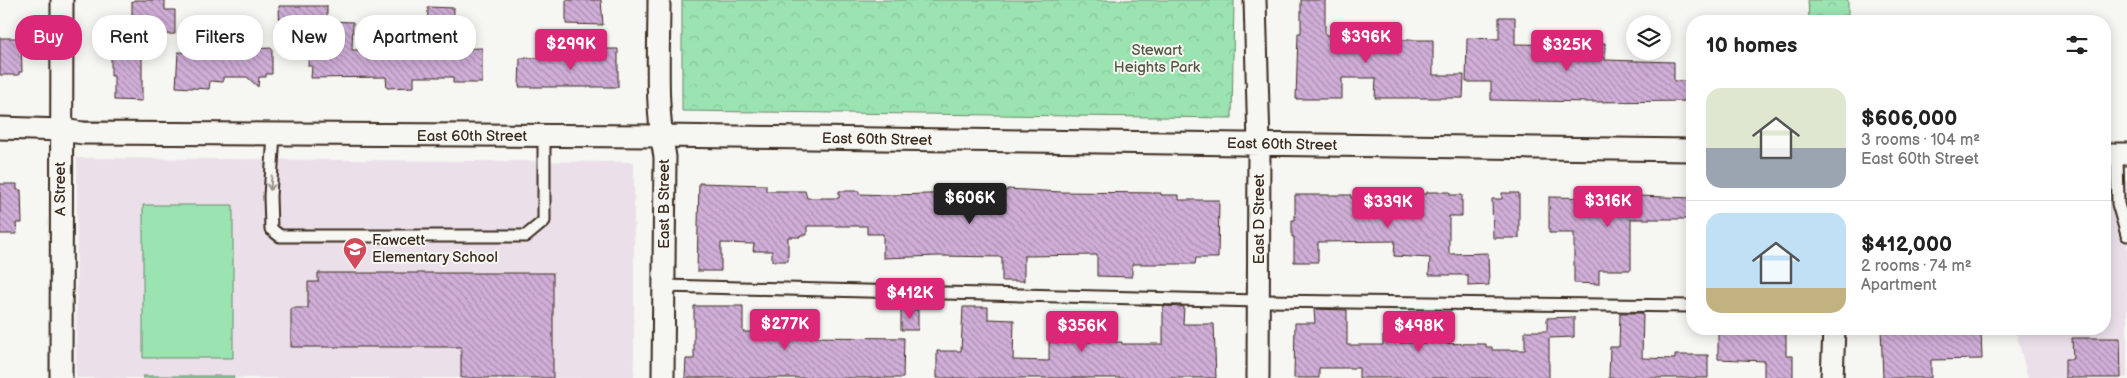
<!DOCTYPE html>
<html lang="en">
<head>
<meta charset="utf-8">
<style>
	:root { --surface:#fff; --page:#f2f2f2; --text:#222; --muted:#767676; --line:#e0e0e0; --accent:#db2777 }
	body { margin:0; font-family:"Balsamiq Sans",sans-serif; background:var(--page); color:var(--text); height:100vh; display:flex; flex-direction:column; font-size:19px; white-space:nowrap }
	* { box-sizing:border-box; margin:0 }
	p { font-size:16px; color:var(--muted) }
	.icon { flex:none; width:28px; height:28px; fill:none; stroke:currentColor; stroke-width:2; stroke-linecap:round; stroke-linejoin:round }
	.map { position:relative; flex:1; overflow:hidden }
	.side { position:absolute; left:1686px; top:15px; width:425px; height:320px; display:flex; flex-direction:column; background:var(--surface); border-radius:20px; box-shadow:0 2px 12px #0003 }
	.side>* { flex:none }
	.guide { position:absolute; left:15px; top:15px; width:475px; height:45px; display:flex; gap:10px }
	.tools { position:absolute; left:1626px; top:15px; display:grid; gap:10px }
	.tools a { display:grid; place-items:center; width:45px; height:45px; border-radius:50%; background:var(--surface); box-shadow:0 2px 12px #0003; font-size:25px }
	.price { position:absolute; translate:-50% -42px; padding:0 11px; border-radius:5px; background:var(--accent); color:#fff; font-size:16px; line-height:32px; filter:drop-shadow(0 1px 2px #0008) }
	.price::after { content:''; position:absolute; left:50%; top:30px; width:15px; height:11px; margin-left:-8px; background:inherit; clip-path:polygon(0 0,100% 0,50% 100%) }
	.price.on { background:#222; color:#fff }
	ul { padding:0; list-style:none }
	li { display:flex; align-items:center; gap:15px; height:125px; padding:0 20px }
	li+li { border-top:1px solid var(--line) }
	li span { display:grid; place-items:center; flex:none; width:140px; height:100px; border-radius:15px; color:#555 }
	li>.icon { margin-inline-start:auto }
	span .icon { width:60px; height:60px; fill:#fffc; stroke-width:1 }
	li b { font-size:21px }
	h2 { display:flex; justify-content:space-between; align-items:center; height:60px; padding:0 20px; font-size:21px }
	.tag { padding:0 18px; border-radius:20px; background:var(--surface); box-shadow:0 2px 12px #0003; font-size:18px; line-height:45px }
	.tag.on { background:var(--accent); color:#fff }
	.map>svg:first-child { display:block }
	.built { fill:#ebe0ea }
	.grass { fill:#9be4b2; stroke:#6b8768 }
	.park { fill:url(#park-crowns); stroke:#6b8768 }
	.building { fill:url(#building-back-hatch); stroke:#3b2a1e }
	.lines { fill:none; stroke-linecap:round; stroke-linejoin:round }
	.service-casing { stroke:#3b2a1e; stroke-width:15 }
	.minor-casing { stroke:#3b2a1e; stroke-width:25 }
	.service { stroke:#f6f6f2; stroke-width:11 }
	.minor { stroke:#f6f6f2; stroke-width:21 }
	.oneway { stroke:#989088 }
	.labels { text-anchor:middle; stroke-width:4; stroke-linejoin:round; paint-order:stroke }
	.park-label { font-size:15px; fill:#535843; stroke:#f6f6f2 }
	.street-label { font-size:15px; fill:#3b2a1e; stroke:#f6f6f2 }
	.poi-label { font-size:15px; fill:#3b2a1e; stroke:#f6f6f2; text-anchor:start }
</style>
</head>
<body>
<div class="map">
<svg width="2127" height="378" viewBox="0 0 2127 378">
	<defs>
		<pattern id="park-crowns" width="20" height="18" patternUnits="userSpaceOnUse" patternTransform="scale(1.25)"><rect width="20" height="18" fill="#9be4b2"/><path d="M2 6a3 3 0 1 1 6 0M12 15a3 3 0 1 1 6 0" fill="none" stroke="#86c499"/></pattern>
		<pattern id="building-back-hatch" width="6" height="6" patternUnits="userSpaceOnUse" patternTransform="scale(1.25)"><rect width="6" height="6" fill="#d0aed8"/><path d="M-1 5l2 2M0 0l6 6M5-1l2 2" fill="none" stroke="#aa8eaf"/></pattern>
	</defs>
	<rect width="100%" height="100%" fill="#f6f6f2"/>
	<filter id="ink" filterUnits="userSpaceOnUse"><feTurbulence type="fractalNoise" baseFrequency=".02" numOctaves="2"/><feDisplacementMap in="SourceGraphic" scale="10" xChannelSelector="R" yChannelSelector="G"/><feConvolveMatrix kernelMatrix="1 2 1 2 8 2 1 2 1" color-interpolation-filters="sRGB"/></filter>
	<g filter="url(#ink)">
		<path class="built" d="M77 158 634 162V378H76Z
			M2105 181H2127V378H2028L2015 329H2105Z"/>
		<path class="grass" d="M143 205H233V358H143Z
			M143 376H234V378H143Z"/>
		<path class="park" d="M682 0H1234L1232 118 682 111Z
			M1808 0H1848V21H1809Z"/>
		<path class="building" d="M134 0H165V10H175V34L132 35V2Z
			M566 0H601L603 25 566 24Z
			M1301 0H1325V35H1347V40H1433V75H1464L1463 98H1375L1376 78H1342V99H1296L1298 33H1301Z
			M279 6H327V21L353 22 352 50 427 49 428 7 454 8 453 49 482 48V83H453V77H414V87L387 88 386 77 311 78 312 66H308L310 32 280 33Z
			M1499 17H1515V44L1574 45V43H1605V60L1674 62V81H1692V101L1588 102 1491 100V82H1466L1467 38 1499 39Z
			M0 38H21L22 72H19V75H0Z
			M272 48V74H266V77H259L258 87 247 77H223V82L210 81 209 89 176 87 178 52 216 54V50Z
			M111 49 142 50V101L114 100V76H111Z
			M593 49H618V87H519L520 58H593Z
			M699 183 766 185V191H805L807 198H839V191H859V194L892 195 962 193V191H1007V189L1061 192 1161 193V195H1179V200H1219L1218 258H1196L1195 264H1132V277L1097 276V255L1024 256V281H1002V257L939 256 883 258V234H867V226H807V235H800V237H788V261H772V251H753L754 244 721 243V271H697Z
			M0 184H17V190H21L22 223H16L17 234H0Z
			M1427 192H1450V195H1462V216H1449V254L1488 253 1489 285 1468 286V275H1429L1430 258 1394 256 1395 241 1318 242V262H1294V237H1292V220H1295V195H1351V198H1384L1385 194H1427Z
			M1502 193H1519V238H1493L1492 199H1502Z
			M1612 195 1692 198V219H1631V270H1599V284L1574 283V233H1549V197L1608 198Z
			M318 273H553V378H461V347H291V308H308V282H318Z
			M694 306H743V332H789V321H808V337L904 338 903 378H685L686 359H694Z
			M1163 306 1184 307 1183 324H1214L1216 378H937V351H961L963 307H988V319L1014 320 1013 360 1049 361V342H1091V326H1115V342H1122V344H1163Z
			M1314 309 1347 310V345H1383V336H1400V343L1486 344V347H1492V350H1525V331H1547V318L1574 317V337L1549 338V378H1359V368H1319V378H1294L1295 323H1315Z
			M901 310H918V330H901Z
			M1620 313H1643L1642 358 1675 359V355H1708V378H1609L1610 347H1619Z
			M1718 329H1753V332H1786V356H1793V378H1764V361L1718 359Z
			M1881 329H1921V331L1981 329 1982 359 1931 360V378H1883Z
			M2072 338H2120L2121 378H2065V359H2073Z"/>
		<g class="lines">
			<g class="service-casing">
				<path id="service" d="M274 134 270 196 271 229 280 236H526L544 221V136
					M2117 154 2118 204 2127 235
					M664 286 1258 301 1692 306"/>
			</g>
			<g class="minor-casing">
				<path id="minor" d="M659 0C659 52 655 106 665 157L663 378
					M1255 0 1259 144 1258 378
					M0 128 62 130 83 133 661 136 1692 150
					M2105 154H2127
					M61 378 62 0
					M1832 378 1834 329"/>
			</g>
			<use href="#service" class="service"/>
			<use href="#minor" class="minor"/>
		</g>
		<defs><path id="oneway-shaft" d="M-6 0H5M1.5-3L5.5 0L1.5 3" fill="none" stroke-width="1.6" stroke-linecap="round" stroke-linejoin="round" transform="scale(1.25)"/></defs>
		<use class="oneway" href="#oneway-shaft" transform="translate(271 183) rotate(95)"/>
	</g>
	<defs>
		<g id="school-pin" transform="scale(1.25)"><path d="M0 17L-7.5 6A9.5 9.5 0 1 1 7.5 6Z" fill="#d1495b" stroke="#f6f6f2"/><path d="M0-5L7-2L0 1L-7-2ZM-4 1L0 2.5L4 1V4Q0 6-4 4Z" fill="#fff"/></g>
	</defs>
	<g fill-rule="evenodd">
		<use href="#school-pin" x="355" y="249"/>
	</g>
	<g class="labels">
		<g class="park-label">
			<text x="1157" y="55">Stewart<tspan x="1157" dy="17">Heights Park</tspan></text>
		</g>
		<g class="street-label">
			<text x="472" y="141">East 60th Street</text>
			<text transform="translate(877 139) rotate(1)" y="5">East 60th Street</text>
			<text transform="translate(1282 144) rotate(1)" y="5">East 60th Street</text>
			<text transform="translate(60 189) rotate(-90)" y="5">A Street</text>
			<text transform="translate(664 204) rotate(-90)" y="5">East B Street</text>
			<text transform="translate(1259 219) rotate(-90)" y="5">East D Street</text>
		</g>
		<g class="poi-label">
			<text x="372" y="245">Fawcett<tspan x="372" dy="17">Elementary School</tspan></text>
		</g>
	</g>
</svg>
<div class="tools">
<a><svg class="icon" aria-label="layers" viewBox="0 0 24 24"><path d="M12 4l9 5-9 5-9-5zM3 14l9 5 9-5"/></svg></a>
</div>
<b class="price" style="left:1366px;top:64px">$396K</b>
<b class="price" style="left:571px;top:71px">$299K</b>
<b class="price" style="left:1567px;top:72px">$325K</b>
<b class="price on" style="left:970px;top:225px">$606K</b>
<b class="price" style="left:1608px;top:228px">$316K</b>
<b class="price" style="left:1388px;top:229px">$339K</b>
<b class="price" style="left:910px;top:320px">$412K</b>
<b class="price" style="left:785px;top:351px">$277K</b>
<b class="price" style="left:1082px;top:353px">$356K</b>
<b class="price" style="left:1419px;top:353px">$498K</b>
<div class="guide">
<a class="tag on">Buy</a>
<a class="tag">Rent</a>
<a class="tag">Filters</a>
<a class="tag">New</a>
<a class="tag">Apartment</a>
</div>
<section class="side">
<h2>10 homes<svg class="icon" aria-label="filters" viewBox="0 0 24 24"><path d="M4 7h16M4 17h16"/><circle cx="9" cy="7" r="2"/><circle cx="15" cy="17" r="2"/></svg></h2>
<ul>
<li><span style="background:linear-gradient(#dfe7d0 60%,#9aa5b1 0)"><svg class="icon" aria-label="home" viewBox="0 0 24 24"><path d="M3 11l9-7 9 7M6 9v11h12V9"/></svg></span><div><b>$606,000</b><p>3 rooms · 104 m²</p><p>East 60th Street</p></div></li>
<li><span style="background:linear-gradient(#bfe0f5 75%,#c2b280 0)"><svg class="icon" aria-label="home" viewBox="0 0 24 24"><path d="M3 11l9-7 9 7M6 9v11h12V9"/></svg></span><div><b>$412,000</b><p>2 rooms · 74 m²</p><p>Apartment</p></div></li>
</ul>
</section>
</div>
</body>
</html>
